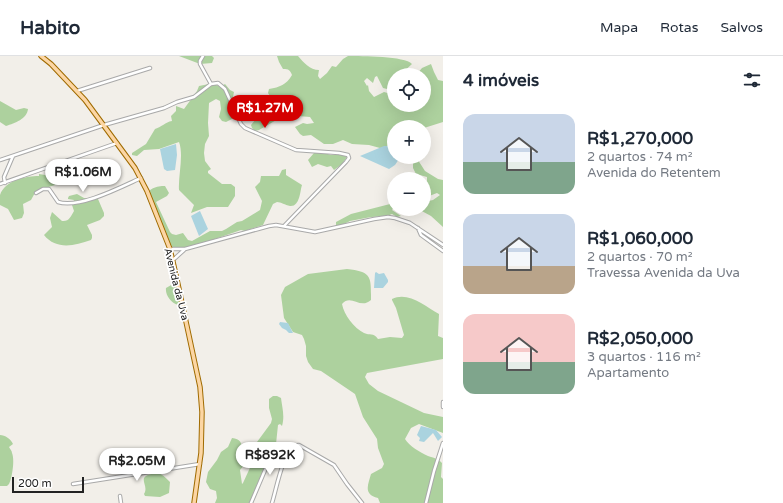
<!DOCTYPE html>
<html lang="pt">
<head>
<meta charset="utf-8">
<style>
	:root { --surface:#fff; --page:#f6f6f7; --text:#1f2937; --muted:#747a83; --line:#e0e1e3; --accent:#d40000 }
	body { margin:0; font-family:"Varela Round",sans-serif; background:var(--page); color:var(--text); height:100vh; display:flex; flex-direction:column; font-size:15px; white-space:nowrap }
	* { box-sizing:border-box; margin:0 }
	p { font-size:13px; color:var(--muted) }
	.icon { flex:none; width:22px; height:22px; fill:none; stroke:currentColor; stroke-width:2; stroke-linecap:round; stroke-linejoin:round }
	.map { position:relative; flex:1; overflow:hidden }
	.side { display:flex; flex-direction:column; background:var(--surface); width:340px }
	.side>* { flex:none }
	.fabs { position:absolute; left:387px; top:12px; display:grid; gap:8px }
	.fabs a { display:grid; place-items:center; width:44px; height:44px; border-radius:50%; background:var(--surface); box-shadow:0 4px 16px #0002; font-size:20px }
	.scale { position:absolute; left:12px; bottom:10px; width:72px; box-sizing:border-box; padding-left:4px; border:2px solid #222; border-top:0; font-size:11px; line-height:14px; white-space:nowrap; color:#222; -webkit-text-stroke:3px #fff; paint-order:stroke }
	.price { position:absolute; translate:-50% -34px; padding:0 9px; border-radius:14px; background:#fff; color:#222; font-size:13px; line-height:26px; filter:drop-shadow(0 1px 2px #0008) }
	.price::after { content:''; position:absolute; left:50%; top:24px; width:12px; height:9px; margin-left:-6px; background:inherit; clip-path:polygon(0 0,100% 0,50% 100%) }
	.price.selected { background:var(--accent); color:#fff }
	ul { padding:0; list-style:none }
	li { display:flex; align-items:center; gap:12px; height:100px; padding:0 20px }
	li span { display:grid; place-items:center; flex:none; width:112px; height:80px; border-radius:12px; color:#555 }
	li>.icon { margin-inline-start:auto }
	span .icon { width:48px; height:48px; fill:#fffc; stroke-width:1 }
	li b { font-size:17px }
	h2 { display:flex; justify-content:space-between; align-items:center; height:48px; padding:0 20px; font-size:17px }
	header { display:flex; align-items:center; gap:24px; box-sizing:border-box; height:56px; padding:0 20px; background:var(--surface); border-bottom:1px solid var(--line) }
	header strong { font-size:19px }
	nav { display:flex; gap:22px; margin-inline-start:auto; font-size:14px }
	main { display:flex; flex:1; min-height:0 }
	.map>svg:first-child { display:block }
	.forest { fill:#add19e }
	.water { fill:#aad3df }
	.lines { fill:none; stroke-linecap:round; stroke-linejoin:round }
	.minor-casing { stroke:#a9a9a9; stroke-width:4.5 }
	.major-casing { stroke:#a06b00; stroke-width:5.5 }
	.minor { stroke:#fff; stroke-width:2.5 }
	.major { stroke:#fcd6a4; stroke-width:3.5 }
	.labels { text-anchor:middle; stroke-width:3.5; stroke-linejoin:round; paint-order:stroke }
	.street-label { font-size:10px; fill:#222; stroke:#fff }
</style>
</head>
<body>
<header>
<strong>Habito</strong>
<nav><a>Mapa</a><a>Rotas</a><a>Salvos</a></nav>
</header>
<main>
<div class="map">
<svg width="443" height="447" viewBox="0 0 443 447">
	<rect width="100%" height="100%" fill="#f2efe9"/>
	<path class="forest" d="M179 0H212L214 2 212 7 200 8Z
		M277 0H298C303 6 310 14 319 14L318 20 320 23 327 17 332 10 336 11 343 3 348 0C362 0 405 0 412 8L400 19H394V26L387 33 383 32 377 20 375 21 373 27 367 22 364 25 367 30 368 29 369 35 374 41 384 36 391 38 394 36V49H424V19L417 18 422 12 431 8 434 16 438 24 443 25V66L424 72V71H394V90L380 92 369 89 352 88 343 84 333 88H324L311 79 303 80 300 78 295 71 303 67 307 68 314 67 310 61 285 59 259 74 255 75 252 72 251 69 269 47 282 48 294 52 298 49 293 42C283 42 274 47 268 37L269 33C280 31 286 29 292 19 290 14 289 13 283 13L279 6Z
		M209 28 222 30 225 28 230 34 234 36 232 46 234 62 226 66 222 65 219 61 221 53 220 45 216 43 209 47 208 67 209 80 205 88 204 97 205 105 211 113 208 115V117L222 128H231L235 131V140L228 151H207L191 157 194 149 179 134C178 120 184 99 179 86L159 93 144 94 137 100 132 99V97L146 88 155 73C162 71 165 66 172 65L171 60 176 55V50L184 53 197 35 199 30Z
		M0 45 16 54 24 52 28 53C27 63 15 67 6 70L0 66Z
		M318 96C322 96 327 98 331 99 337 99 341 98 347 101L342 108 334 114 331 110 327 111 318 108 312 111 308 104 314 97Z
		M413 101H416L425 115 438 123 443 124V171L431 160 418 153H424V146L433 144 440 139 437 137 424 142V126L427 125V121L416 118 413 112Z
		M286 113V119L302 129C300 135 300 151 290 150 285 149 281 146 277 146L273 148 263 169 245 175 241 174 192 191H172L147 142C147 132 157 130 165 130L169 137 167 140 156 146 170 176 172 178 176 179 183 177 188 184 192 185 210 175H222L226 173 237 166 242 165 260 154 262 145 255 131 260 126 261 120H279L282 114Z
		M39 118 51 120 52 125 58 128 36 135 31 144 23 148 24 157 22 162 14 164 8 153 0 149C0 146 0 142 0 139 5 124 26 120 39 120Z
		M77 138 84 142 98 143 104 157V160L100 164 87 169 92 179V182L91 184C74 190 56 194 44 179L52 171 50 162 52 156 62 165C69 166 71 160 74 155L72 149 74 144 68 143V142L69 140Z
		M394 147V151L392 154 401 160 397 161 392 158 387 160 371 161 350 165 340 170H336V166L351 158Z
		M347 213C372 216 371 220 371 244 360 254 351 237 342 248 344 259 354 272 364 277 370 280 373 276 378 283L390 281 402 282 404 279 396 252 392 244V243C408 235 425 250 439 258L438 280 443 282V303L367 317 365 321 369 328 378 335 424 357 443 361V377L419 368 411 372 405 383C409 390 420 396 428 400 434 402 437 402 442 407L441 421 443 423V447H380L378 442C363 438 368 429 371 418L382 412 384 408 378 392 377 383 363 361 355 338 321 315 313 313 308 306 306 300V290L304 283 302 279 293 276 284 262 281 239 285 231 308 218Z
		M173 228 178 232 181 248 178 249C171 247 165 239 166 232Z
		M273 340H277L281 342C282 351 285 360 282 370L280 368 278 369 276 388 264 410 260 428 253 447H215L217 442 216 435 210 433 206 426 208 416 217 404 221 396 228 391 232 382C248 384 239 397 242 407L245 408 240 414 242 428 243 427 254 403 257 386 271 367 272 363 269 352V343Z
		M0 379C5 379 11 383 13 388L9 391C10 393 12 395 12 397 15 404 12 422 9 428L7 430H0Z
		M157 399 162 402 165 406 168 407C160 416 149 417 137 415V408L139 407 143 403Z
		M155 417C162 417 166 422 170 426L169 437 160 441 145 440 144 438C150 428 134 421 155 417Z"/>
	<path class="water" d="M176 88 177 99 175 114 167 115 164 113 160 93Z
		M384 90H388L394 94V101H399V103L395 109 389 113 360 100Z
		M200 155 208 173 199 180 191 160Z
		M376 216 379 218 384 217 388 224V226L383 232H374L375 217Z
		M280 266 288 267 293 277H289L286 274 282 272 279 268Z
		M421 370 436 374 442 381 438 385 433 377 424 386 419 385 420 382 417 379Z"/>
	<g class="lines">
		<g class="minor-casing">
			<path id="minor" d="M203 0 200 5V8L211 28
				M77 35 150 12
				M0 104 104 69 164 52 177 46 194 41 211 28 218 27 225 33 241 68 245 72 296 94 339 97 348 99 349 102 346 106 284 170
				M5 127 4 121 13 100
				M0 128 117 87
				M36 137 43 133H49L58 146C79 153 121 131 141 122
				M418 172 421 179 443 195
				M170 193H185L269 170 276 169 315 176 374 163 388 161 395 162 410 167 443 189
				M173 204 184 194
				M443 346V351
				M73 428 200 408
				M120 440 121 447
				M251 447 274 393 278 389H282L289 394
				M272 447C276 434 282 403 290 393 293 390 295 389 299 389L334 409 347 428 362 447
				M426 447 434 415 443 387"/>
		</g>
		<g class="major-casing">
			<path id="major" d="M41 0 51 8 85 44 135 112 147 135 170 193 176 219 200 331 202 356 201 397 194 447"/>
		</g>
		<use href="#minor" class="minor"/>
		<use href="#major" class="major"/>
	</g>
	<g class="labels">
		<g class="street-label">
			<text transform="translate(177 228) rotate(76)" y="4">Avenida da Uva</text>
		</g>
	</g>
</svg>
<div class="fabs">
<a><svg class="icon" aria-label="locate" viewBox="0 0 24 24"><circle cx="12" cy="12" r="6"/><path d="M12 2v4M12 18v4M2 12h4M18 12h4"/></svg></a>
<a>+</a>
<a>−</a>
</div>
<div class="scale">200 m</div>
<b class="price selected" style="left:265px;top:73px">R$1.27M</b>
<b class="price" style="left:83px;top:137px">R$1.06M</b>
<b class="price" style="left:270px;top:420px">R$892K</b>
<b class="price" style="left:137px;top:426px">R$2.05M</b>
</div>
<section class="side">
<h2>4 imóveis<svg class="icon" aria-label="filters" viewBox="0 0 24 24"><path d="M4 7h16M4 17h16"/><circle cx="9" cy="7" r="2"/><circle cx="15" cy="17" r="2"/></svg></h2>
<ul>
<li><span style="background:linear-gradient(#c9d6e8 60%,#7fa58c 0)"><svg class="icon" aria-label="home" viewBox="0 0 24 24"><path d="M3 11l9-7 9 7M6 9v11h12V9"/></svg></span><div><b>R$1,270,000</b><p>2 quartos · 74 m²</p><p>Avenida do Retentem</p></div></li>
<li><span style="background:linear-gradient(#c9d6e8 65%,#b9a48a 0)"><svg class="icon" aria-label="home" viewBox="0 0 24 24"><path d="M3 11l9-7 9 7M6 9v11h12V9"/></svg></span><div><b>R$1,060,000</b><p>2 quartos · 70 m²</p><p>Travessa Avenida da Uva</p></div></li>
<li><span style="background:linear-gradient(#f6c9c9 60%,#7fa58c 0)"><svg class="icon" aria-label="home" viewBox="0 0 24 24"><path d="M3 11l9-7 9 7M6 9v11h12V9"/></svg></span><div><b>R$2,050,000</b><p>3 quartos · 116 m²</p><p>Apartamento</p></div></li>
</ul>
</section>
</main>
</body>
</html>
